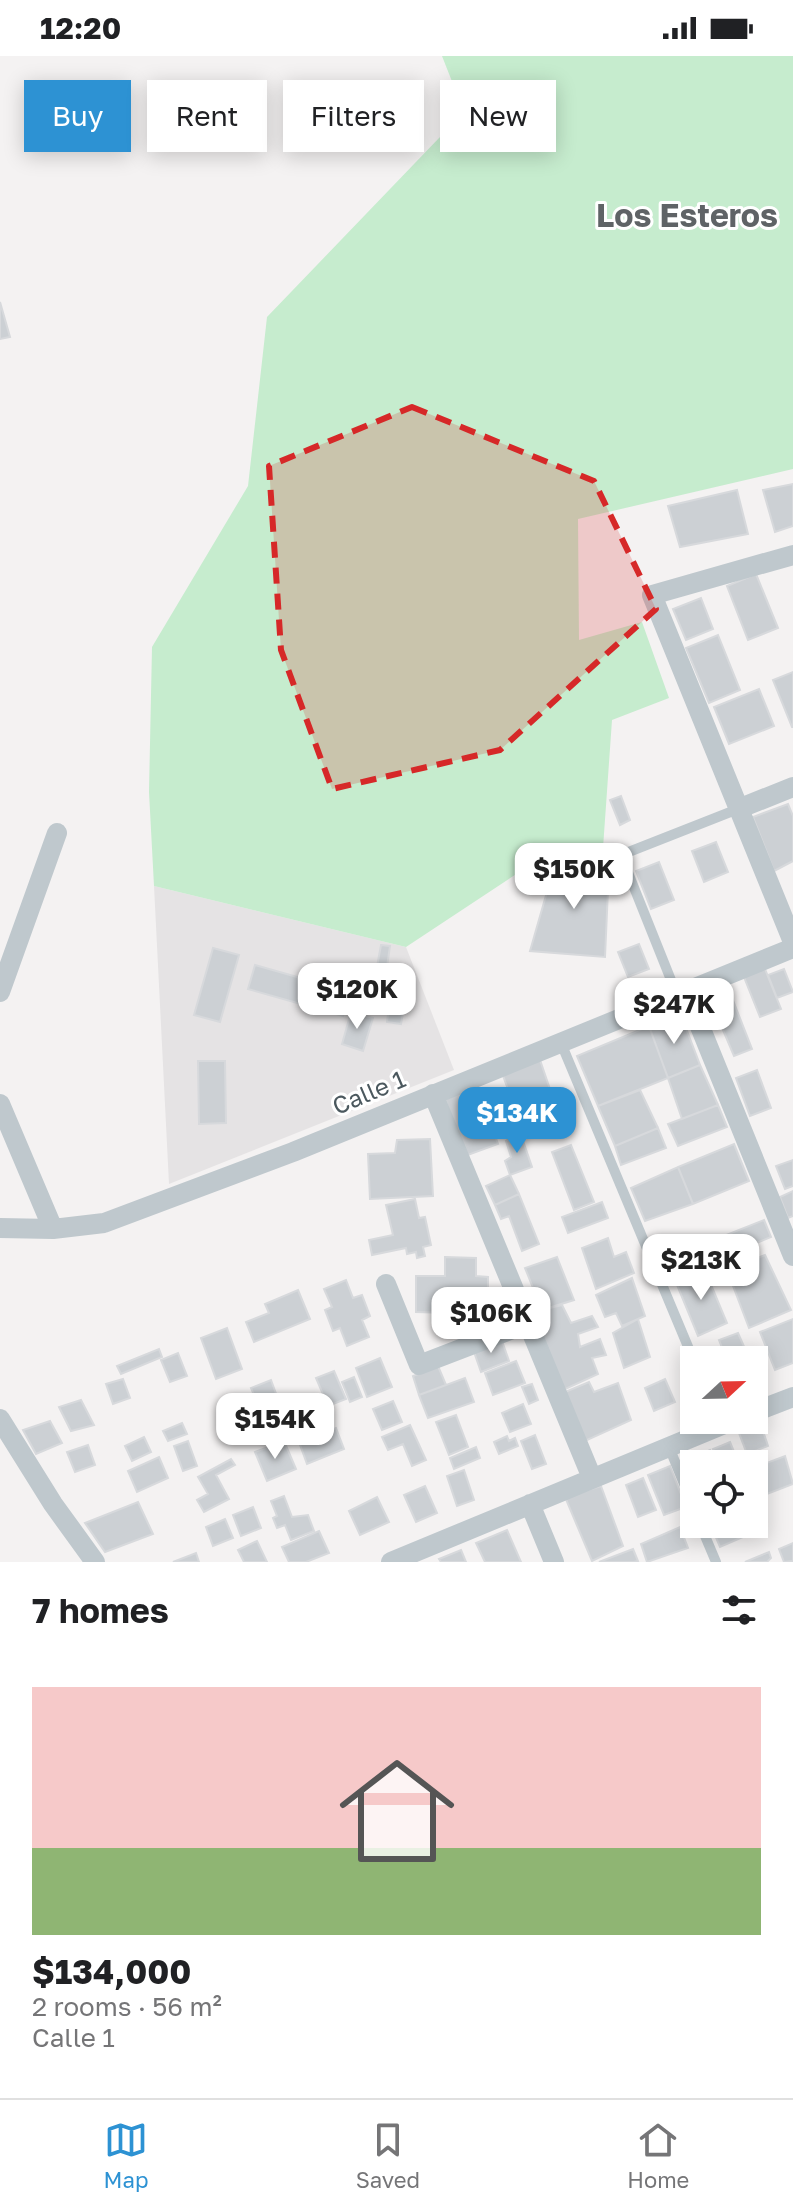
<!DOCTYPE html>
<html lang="en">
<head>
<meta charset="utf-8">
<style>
	:root { --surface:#fff; --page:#f6f6f6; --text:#202124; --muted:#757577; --line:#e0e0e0; --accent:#2d92d3 }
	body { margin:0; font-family:"Golos Text",sans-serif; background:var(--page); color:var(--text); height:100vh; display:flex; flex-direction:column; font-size:30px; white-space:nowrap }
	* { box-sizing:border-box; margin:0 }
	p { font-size:26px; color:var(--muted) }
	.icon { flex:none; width:44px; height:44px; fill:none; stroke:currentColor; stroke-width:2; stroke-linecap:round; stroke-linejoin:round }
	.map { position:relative; height:1506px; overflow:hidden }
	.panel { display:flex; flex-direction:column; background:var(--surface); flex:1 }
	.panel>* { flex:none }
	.banner { position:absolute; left:24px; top:24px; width:746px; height:72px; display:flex; gap:16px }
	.needle { width:52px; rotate:68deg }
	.fabs { position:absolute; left:680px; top:1290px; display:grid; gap:16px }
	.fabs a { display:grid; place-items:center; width:88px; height:88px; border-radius:0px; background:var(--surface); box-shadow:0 4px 20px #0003; font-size:40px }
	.price { position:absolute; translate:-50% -68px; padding:0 18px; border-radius:16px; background:#fff; color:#222; font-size:26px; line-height:52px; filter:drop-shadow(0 2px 4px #0008) }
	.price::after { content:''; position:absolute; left:50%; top:48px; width:24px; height:18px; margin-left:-12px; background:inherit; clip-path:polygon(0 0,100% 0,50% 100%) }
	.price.on { background:var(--accent); color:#fff }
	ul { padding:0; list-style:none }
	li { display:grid; align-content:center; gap:16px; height:424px; padding:0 32px }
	li span { display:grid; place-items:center; height:248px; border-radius:0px; color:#555 }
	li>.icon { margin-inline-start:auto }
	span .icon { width:144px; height:144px; fill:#fffc; stroke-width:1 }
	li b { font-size:34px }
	h2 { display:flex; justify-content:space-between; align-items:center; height:96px; padding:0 32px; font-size:34px }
	.tag { padding:0 28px; border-radius:0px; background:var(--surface); box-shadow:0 4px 20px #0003; font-size:28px; line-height:72px }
	.tag.on { background:var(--accent); color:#fff }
	.status { display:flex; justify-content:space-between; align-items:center; height:56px; padding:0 40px; background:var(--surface); direction:ltr }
	.status svg { height:22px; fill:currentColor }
	.tab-bar { display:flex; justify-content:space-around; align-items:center; height:112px; border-top:2px solid var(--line); background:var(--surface); font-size:22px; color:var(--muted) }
	.tab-bar a { display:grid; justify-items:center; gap:4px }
	.tab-bar .on { color:var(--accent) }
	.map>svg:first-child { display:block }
	.education { fill:#e5e3e4 }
	.green { fill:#c6ecce }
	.building { fill:#ccd0d4; stroke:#d7d9dc; stroke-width:2 }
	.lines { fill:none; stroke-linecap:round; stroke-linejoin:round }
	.lane { stroke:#bfc8cd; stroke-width:10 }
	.street { stroke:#bfc8cd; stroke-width:20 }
	.marked { fill:#d62828; fill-opacity:0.2; stroke:#d62828; stroke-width:6; stroke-dasharray:16 10; stroke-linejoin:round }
	.labels { text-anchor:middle; stroke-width:6; stroke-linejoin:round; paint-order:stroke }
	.street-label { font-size:24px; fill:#4b585e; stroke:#fff }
	.district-label { font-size:32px; font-weight:bold; fill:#5f6366; stroke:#fff }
</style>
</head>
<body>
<div class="status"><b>12:20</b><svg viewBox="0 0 49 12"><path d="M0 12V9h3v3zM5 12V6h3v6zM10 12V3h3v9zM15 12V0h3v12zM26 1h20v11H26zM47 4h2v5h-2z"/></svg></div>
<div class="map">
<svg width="793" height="1506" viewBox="0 0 793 1506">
	<rect width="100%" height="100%" fill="#f4f2f2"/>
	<path class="education" d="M154 830 406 891 454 1014 169 1128Z"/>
	<path class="green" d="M442 0H793V413L578 463 579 584 642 566 669 642 612 664 603 792 554 793 406 891 154 830 149 736 152 591 248 430 267 261 464 56Z"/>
	<path class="building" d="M0 246 10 281 0 283Z
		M793 428V470L775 476 763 434Z
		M737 434 748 478 680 491 668 450Z
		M756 518 778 572 748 584 727 530Z
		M701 542 713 573 686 584 673 553Z
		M718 579 740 634 709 647 686 592Z
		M793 616V671H792L773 624Z
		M759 633 774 670 729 688 714 651Z
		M621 740 630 764 620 769 610 744Z
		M788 748 793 760V805L774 815 753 761Z
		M716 786 728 816 704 826 692 795Z
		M557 801 609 811 605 901 530 895Z
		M659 806 674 844 651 853 636 815Z
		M639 888 649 913 628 921 618 896Z
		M381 889 390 890 386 918 376 916Z
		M213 892 239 899 220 966 194 959Z
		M763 908 781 953 760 961 742 916Z
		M255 909 350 936 343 960 248 933Z
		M784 913 793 936 777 942 768 919Z
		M729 934 752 993 734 1000 709 941Z
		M389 950 404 952 401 968 387 966Z
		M351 956 373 962 363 995 342 988Z
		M681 959 700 1009 668 1022 649 970Z
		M649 970 668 1022 598 1050 577 1000Z
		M539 1001 555 1048 518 1061 501 1014Z
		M198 1005H225L226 1067 199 1068Z
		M700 1009 718 1049 682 1063 668 1022Z
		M757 1014 771 1052 750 1060 736 1022Z
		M477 1029 498 1088 465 1100 444 1040Z
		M640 1034 658 1072 615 1090 598 1050Z
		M718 1049 727 1071 678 1090 668 1068Z
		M658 1072 666 1092 621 1109 615 1090Z
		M520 1076 532 1111 510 1119 505 1105 511 1101 506 1085Z
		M430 1083 433 1140 370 1143 368 1098 395 1097 397 1084Z
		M734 1088 749 1125 693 1148 678 1111Z
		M571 1089 594 1146 574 1154 552 1096Z
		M793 1104V1130L785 1133 776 1110Z
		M678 1111 693 1148 645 1165 631 1132Z
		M510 1119 519 1138 495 1149 486 1130Z
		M793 1135V1160L788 1162 780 1141Z
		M519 1138 539 1188 522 1195 509 1160 501 1163 495 1149Z
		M415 1143 419 1162 425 1161 431 1189 423 1191 425 1200 417 1202 416 1196 407 1198 406 1192 372 1199 369 1184 393 1179 386 1149Z
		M602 1146 608 1162 568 1177 562 1161Z
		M764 1164 771 1181 723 1201 716 1183Z
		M608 1182 614 1201 626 1196 634 1217 596 1233 582 1192Z
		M710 1185 717 1203 669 1223 662 1205Z
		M765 1199 791 1254 749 1272 727 1214Z
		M445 1201 476 1202V1220L488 1221V1245H471V1274L449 1273V1257L416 1256V1220H445Z
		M557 1201 574 1244 542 1254 525 1212Z
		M704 1212 727 1267 698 1280 675 1224Z
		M632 1222 645 1260 622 1270 616 1257 605 1261 596 1239Z
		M346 1224 353 1242 362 1239 370 1260 362 1264 369 1281 347 1290 340 1272 333 1275 325 1254 332 1251 324 1233Z
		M298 1234 310 1263 254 1286 246 1266 269 1257 265 1248Z
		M562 1249 571 1267 592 1260 598 1271 578 1278 580 1291 600 1283 606 1299 592 1302 598 1318 561 1335 530 1257Z
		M638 1263 650 1301 624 1312 613 1277Z
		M793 1263V1307L775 1314 760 1276Z
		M227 1272 242 1313 216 1323 201 1282Z
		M738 1277 750 1304H727L719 1284Z
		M501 1282 509 1305 481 1316 473 1293Z
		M159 1293 162 1301 121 1318 117 1310Z
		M178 1297 187 1320 170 1326 161 1304Z
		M380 1302 392 1331 367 1341 356 1312Z
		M516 1305 525 1327 493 1339 485 1317Z
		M438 1310 446 1329 419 1339 413 1320Z
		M334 1315 346 1343 328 1350 316 1322Z
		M354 1321 362 1341 350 1346 342 1326Z
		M465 1322 474 1346 428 1362 419 1339Z
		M123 1323 130 1342 113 1348 106 1328Z
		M665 1323 675 1346 654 1355 645 1332Z
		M271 1324 278 1343 259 1351 251 1332Z
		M589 1326 594 1336 618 1327 631 1364 585 1385 565 1336Z
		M532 1328 538 1344 529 1348 522 1331Z
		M81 1344 94 1369 71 1375 59 1351Z
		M393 1345 402 1366 382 1374 373 1353Z
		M523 1348 531 1368 510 1376 502 1357Z
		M258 1352 262 1363 283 1355 287 1366 248 1382 239 1360Z
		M456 1359 468 1391 449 1399 436 1366Z
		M50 1365 62 1387 36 1398 23 1374Z
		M182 1367 187 1378 168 1385 163 1375Z
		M410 1369 426 1404 412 1410 403 1388 388 1394 382 1381Z
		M761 1369 768 1390 747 1398 739 1377Z
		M336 1372 344 1393 307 1408 299 1386Z
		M535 1379 546 1408 532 1413 521 1385Z
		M507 1380 509 1385 515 1382 518 1390 499 1398 494 1386Z
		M144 1381 151 1396 132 1405 125 1390Z
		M188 1385 197 1410 183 1415 174 1390Z
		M284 1385 296 1413 267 1425 255 1396Z
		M730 1386 739 1408H719L713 1393Z
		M88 1389 95 1409 75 1416 67 1396Z
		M476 1391 480 1402 454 1413 450 1402Z
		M710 1394 716 1408H695L692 1402Z
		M785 1400 793 1428 767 1438 756 1411Z
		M159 1401 168 1422 137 1436 128 1415Z
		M231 1403 235 1409 216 1419 229 1443 204 1456 197 1444 208 1438 198 1421Z
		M670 1410 686 1451 664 1459 648 1419Z
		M464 1414 474 1444 457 1450 447 1420Z
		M643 1422 656 1454 638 1461 626 1429Z
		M425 1430 437 1457 416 1466 404 1439Z
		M601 1430 623 1490 592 1505 565 1441Z
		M284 1440 292 1461 308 1459 314 1475 291 1484 285 1469 277 1472 273 1462 277 1460 271 1445Z
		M377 1441 389 1466 360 1479 349 1455Z
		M138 1446 153 1478 105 1496 85 1467Z
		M253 1451 261 1472 241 1480 233 1459Z
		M758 1452 766 1471 720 1491 712 1472 722 1468H754V1454Z
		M225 1463 233 1482 213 1490 206 1471Z
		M680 1471 688 1492 647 1506 641 1488Z
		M507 1474 521 1506H485L476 1487Z
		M319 1475 329 1497 306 1506H289L282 1491Z
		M257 1485 267 1506H244L238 1494Z
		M793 1487V1505L784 1506 779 1493Z
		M633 1493 638 1505 634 1506H599Z
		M461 1494 466 1506H441L439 1503Z
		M769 1496 771 1502 767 1506H745Z
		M196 1497 199 1506H173Z"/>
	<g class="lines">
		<path class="lane" d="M677 939 621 799 738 753
			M561 987 694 1305
			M669 1391 694 1452
			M700 1468 716 1506"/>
		<path class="street" d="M793 499 652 539 793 886
			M738 753 793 731
			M0 936 57 777
			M686 936 793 1200
			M433 1038 592 1422
			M0 1048 53 1173
			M0 1172 53 1173 104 1167 293 1096 793 892
			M386 1228 419 1309 528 1267
			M754 1356 793 1341
			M0 1363 53 1448 95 1506
			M530 1448 554 1506
			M391 1506 734 1364"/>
	</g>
	<path class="marked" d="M412 351 594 425 656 553 500 694 332 733 281 594 269 410Z"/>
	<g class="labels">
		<g class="street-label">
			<text transform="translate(369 1037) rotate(-23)" y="8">Calle 1</text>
		</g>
		<g class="district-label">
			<text x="687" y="171">Los Esteros</text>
		</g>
	</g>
</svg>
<div class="fabs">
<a><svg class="needle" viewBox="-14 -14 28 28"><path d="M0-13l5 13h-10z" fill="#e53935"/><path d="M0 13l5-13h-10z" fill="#757577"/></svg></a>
<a><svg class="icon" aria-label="locate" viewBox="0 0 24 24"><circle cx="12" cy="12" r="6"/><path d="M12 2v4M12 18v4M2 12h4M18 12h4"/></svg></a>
</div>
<b class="price" style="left:574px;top:855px">$150K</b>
<b class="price" style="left:357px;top:975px">$120K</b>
<b class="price" style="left:674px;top:990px">$247K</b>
<b class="price on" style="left:517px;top:1099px">$134K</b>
<b class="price" style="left:701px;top:1246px">$213K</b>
<b class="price" style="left:491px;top:1299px">$106K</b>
<b class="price" style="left:275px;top:1405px">$154K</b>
<div class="banner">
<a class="tag on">Buy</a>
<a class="tag">Rent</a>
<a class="tag">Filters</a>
<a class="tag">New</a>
</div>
</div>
<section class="panel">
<h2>7 homes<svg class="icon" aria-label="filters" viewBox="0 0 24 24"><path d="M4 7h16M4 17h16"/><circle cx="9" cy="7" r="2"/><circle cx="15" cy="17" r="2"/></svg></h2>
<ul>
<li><span style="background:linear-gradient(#f6c9c9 65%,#8fb573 0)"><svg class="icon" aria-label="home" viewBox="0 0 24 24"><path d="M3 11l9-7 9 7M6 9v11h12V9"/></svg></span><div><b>$134,000</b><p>2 rooms · 56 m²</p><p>Calle 1</p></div></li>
</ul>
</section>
<nav class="tab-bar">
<a class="on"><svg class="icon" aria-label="map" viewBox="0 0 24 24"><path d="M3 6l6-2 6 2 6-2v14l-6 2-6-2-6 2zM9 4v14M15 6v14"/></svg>Map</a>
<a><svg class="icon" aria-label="saved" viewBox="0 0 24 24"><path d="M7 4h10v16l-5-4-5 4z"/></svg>Saved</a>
<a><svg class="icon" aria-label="home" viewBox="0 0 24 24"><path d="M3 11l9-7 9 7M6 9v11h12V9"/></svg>Home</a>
</nav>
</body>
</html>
